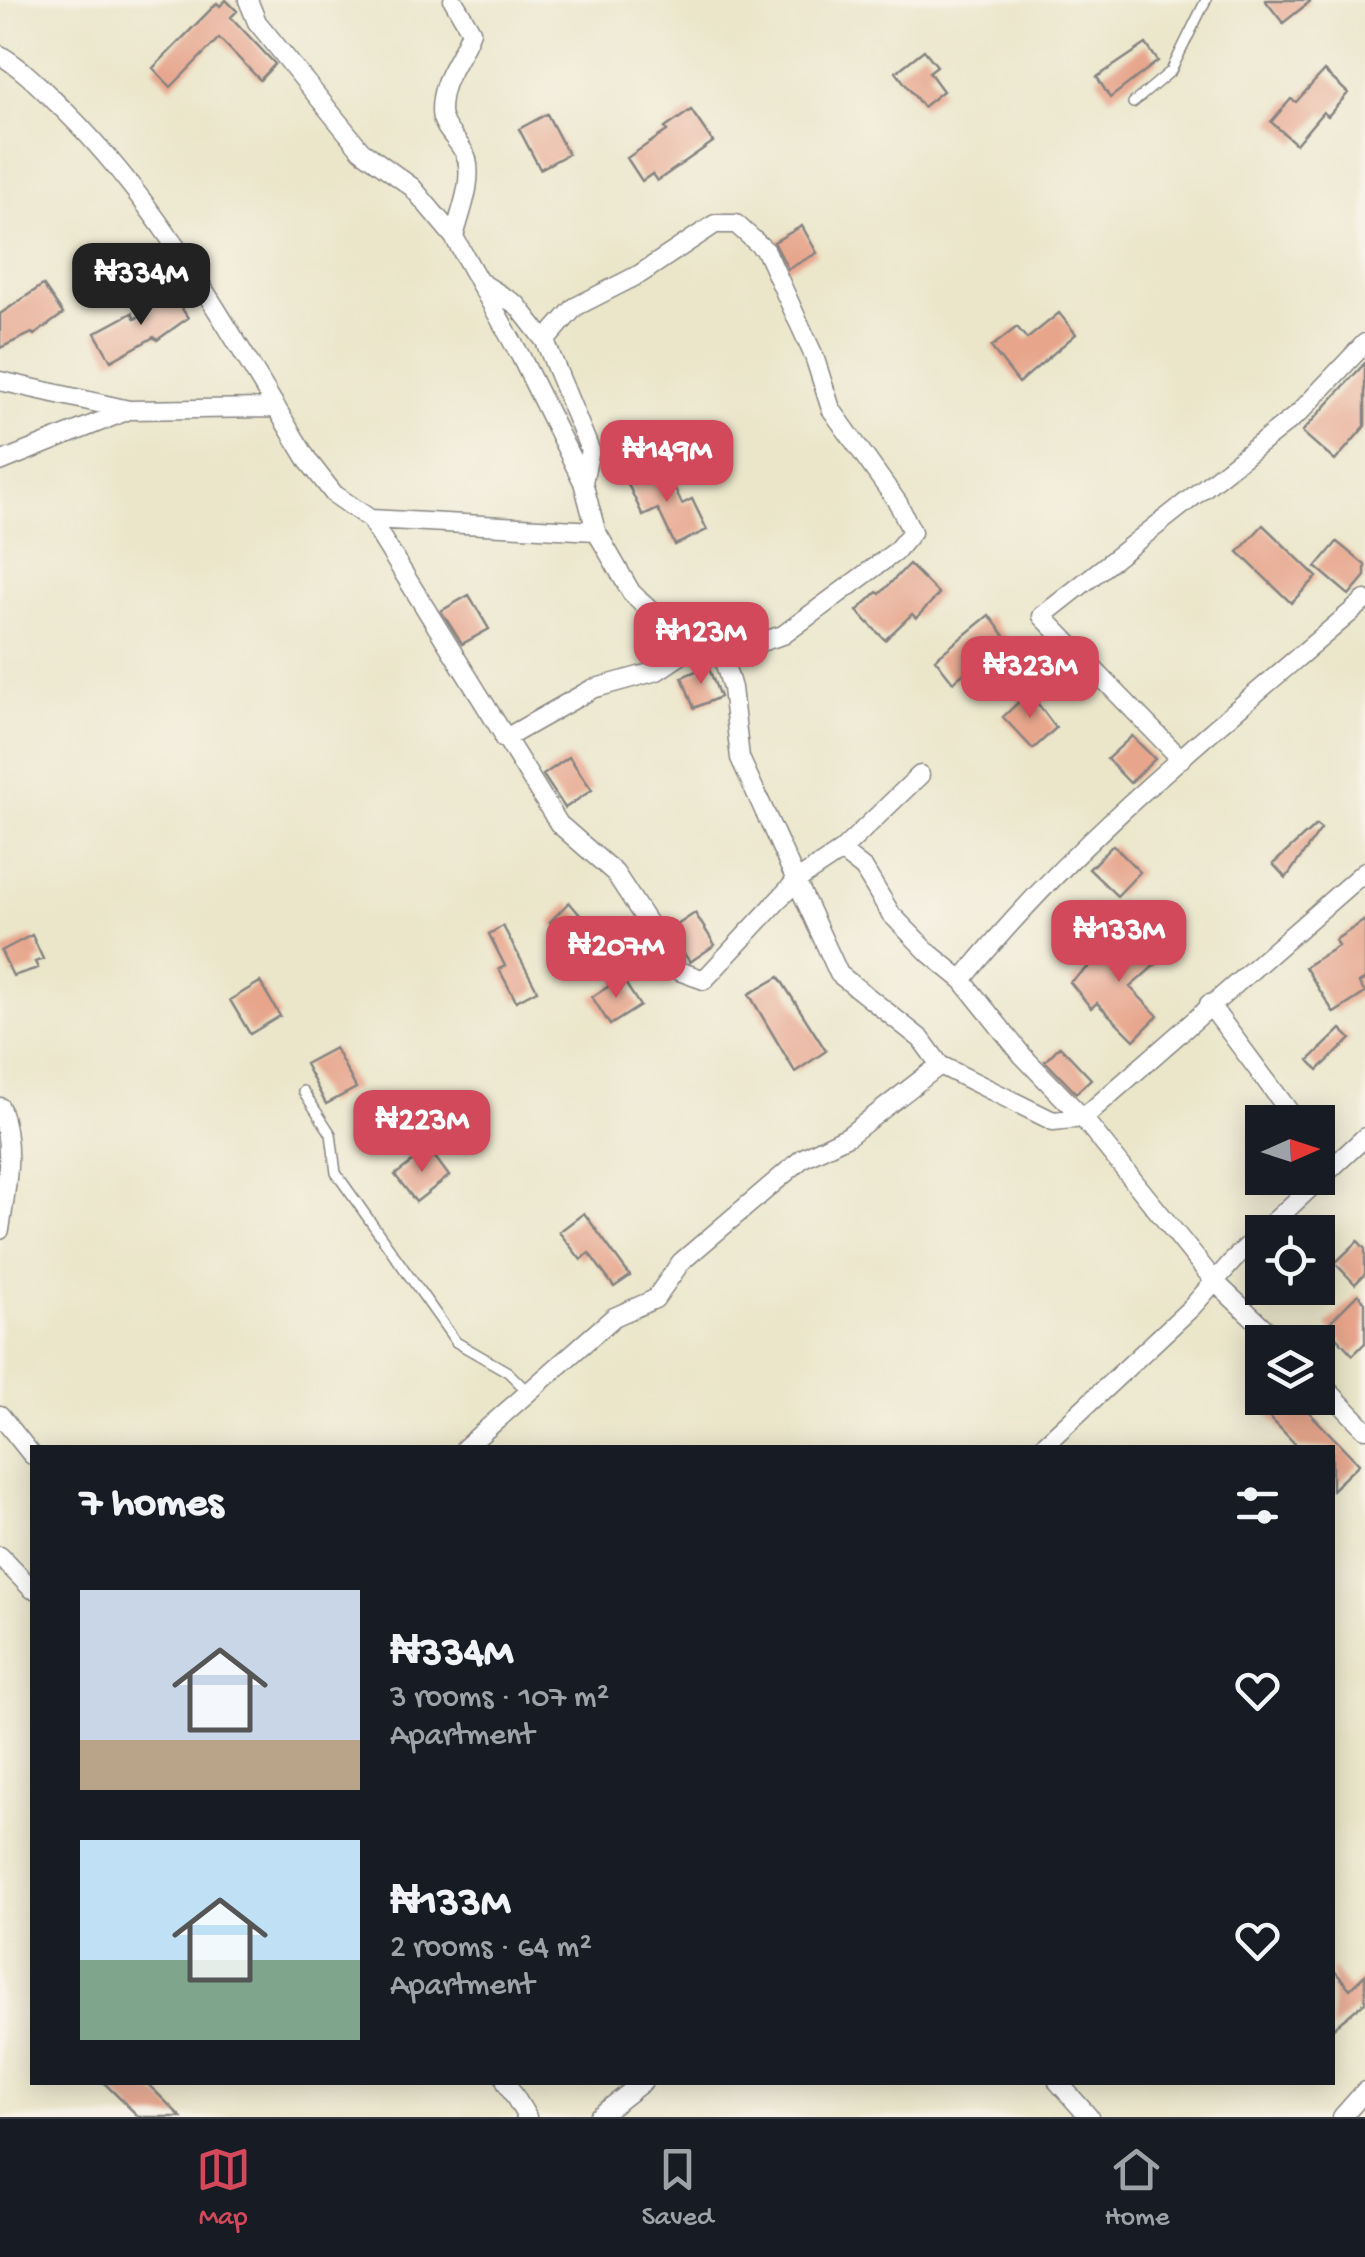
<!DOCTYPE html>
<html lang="en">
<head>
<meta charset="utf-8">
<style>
	:root { --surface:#171b24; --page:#242831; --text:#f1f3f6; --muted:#9ea1a6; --line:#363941; --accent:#d1495b }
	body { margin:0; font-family:"Gochi Hand",sans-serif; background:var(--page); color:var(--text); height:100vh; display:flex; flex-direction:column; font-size:38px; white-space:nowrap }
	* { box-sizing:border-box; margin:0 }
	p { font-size:32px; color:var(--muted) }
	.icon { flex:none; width:55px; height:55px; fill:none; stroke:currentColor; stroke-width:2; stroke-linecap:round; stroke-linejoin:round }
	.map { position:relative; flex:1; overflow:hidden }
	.drawer { position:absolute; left:30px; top:1445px; width:1305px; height:640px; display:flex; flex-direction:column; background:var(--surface); border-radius:0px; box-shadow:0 5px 25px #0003 }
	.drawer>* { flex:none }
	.needle { width:65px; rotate:87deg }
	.controls { position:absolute; left:1245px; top:1105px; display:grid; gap:20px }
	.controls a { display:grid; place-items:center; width:90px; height:90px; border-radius:0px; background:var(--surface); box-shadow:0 5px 25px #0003; font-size:50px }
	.price { position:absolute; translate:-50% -85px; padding:0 22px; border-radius:20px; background:var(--accent); color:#fff; font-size:32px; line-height:65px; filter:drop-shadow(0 2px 5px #0008) }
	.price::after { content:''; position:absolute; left:50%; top:60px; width:30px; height:22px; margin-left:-15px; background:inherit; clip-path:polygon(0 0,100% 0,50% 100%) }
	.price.on { background:#222; color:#fff }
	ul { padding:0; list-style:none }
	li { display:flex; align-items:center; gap:30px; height:250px; padding:0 50px }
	li span { display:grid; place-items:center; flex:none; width:280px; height:200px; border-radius:0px; color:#555 }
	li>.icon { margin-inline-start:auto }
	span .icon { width:120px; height:120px; fill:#fffc; stroke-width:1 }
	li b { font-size:42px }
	h2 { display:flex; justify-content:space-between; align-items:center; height:120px; padding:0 50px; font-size:42px }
	.dock { display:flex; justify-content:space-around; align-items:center; height:140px; border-top:2px solid var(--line); background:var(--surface); font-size:28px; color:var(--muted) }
	.dock a { display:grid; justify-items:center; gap:5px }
	.dock .on { color:var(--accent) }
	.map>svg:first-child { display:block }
	.building { fill:#e7a58c }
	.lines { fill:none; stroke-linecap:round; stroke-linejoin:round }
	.lane-casing { stroke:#868482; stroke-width:12 }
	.street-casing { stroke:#868482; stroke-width:21 }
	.lane { stroke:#fff; stroke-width:9 }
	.street { stroke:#fff; stroke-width:18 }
</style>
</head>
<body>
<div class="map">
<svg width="1365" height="2117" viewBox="0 0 1365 2117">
	<rect width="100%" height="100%" fill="#f7f3e8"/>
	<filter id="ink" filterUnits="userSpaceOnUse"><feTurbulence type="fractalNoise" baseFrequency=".01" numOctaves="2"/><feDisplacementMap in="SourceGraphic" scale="20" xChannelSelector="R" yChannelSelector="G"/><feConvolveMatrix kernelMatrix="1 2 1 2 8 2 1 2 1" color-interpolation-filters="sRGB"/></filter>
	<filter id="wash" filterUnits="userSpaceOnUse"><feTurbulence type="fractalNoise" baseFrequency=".0048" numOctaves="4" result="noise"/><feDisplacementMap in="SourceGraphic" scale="40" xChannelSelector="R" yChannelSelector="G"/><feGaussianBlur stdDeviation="2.25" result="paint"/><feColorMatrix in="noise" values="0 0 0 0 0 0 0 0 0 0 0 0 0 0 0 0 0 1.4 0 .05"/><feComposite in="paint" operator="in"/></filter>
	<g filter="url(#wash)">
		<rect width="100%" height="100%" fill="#ebe6ca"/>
		<g id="blocks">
			<path class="building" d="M226 0 237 11 231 17 275 64 260 80 219 38 171 87 153 68 217 3 220 6Z
				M1265 0H1312L1283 23Z
				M1146 44 1158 61 1110 98 1097 77Z
				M924 50 937 66 929 72 943 91 923 107 896 72Z
				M1324 71 1348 93 1328 116 1323 112 1296 144 1271 122 1291 99 1296 102Z
				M691 110 713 142 657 181 652 174 642 181 627 158 667 131 665 128Z
				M547 114 568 154 540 169 519 129Z
				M802 226 817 253 788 269 774 242Z
				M43 285 63 314 34 335 32 333 0 348V314Z
				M172 293 188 318 157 340 154 337 111 361 95 333 132 313 135 319Z
				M1059 313 1076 334 1019 383 991 347 1017 327 1027 339Z
				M1365 363V426L1335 461 1302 432Z
				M664 465 682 504 692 499 707 530 675 545 658 509 643 516 627 482Z
				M1263 525 1317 577 1291 603 1238 552Z
				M1337 542 1365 565V576L1349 595 1316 567Z
				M909 564 939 594 916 618 912 614 885 640 857 611 877 592 880 594Z
				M469 595 489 629 462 644 441 611Z
				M989 615 1007 639 953 682 935 659Z
				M708 666 720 697 694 708 682 677Z
				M1029 692 1056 728 1033 749 1003 717Z
				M1132 736 1155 759 1130 783 1107 759Z
				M569 757 592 790 565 808 543 775Z
				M1316 825 1321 829 1286 878 1273 864Z
				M1113 845 1140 872 1117 896 1089 869Z
				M569 902 597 935 578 955 559 938 563 935 550 922Z
				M695 913 715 945 690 962 668 931Z
				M1365 920V979L1359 983 1365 993 1334 1013 1305 967 1338 946 1335 940Z
				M503 926 537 990 516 1001 499 969 505 966 489 934Z
				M1132 932 1156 964 1130 987 1158 1016 1134 1040 1097 1003 1091 1008 1070 982Z
				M32 935 43 959 35 962 38 968 13 976 1 951Z
				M779 977 826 1051 795 1072 749 994Z
				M622 978 640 1006 610 1025 592 997Z
				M260 982 280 1016 250 1034 230 1000Z
				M1341 1029 1351 1039 1318 1070 1309 1060Z
				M1060 1046 1091 1079 1076 1093 1045 1061Z
				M335 1048 356 1088 326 1104 305 1064Z
				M429 1149 449 1176 416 1202 395 1175Z
				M584 1213 630 1276 614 1287 589 1253 581 1260 559 1232Z
				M1358 1241 1365 1249V1274L1355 1284 1335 1263Z
				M1358 1294 1365 1302V1343L1353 1355 1326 1326Z
				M1272 1398H1312L1303 1406 1359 1464 1332 1490V1448H1299L1261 1408Z
				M1332 1968 1350 1989 1365 1975V2002L1332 2029Z
				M103 2082H146L181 2117H139Z"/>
		</g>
	</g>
	<g filter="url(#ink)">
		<use href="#blocks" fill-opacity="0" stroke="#868482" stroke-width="2.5"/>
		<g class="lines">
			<g class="lane-casing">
				<path id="lane" d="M1133 103 1171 71 1206 0
					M303 1091 331 1134 336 1173 456 1342 508 1372 528 1392"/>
			</g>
			<g class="street-casing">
				<path id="street" d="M248 0 257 22 361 150 412 187 454 237 521 357 583 482 596 531 631 592 678 638 722 654 732 688 740 758 839 974 921 1039 940 1065 1053 1121 1083 1118 1365 871
					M453 0 471 31C460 62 441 77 441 111 441 129 462 142 467 159 473 184 460 213 454 237
					M0 55C25 70 43 90 64 110 166 211 234 340 309 462L334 494 370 519 559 824 615 873 679 971 704 980 796 881 841 851 920 775
					M480 282 517 305 545 341 590 450 583 482
					M545 341 575 307 640 274 715 224H736L766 251 814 356 831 409 898 503 912 532 895 552 783 635 722 654
					M0 381 129 410
					M0 462 129 410 276 408
					M370 519 596 531
					M504 739 592 689 657 671 696 645
					M1181 759 1042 616 1299 413 1365 343
					M841 851 864 869 891 914 929 953 962 980 1022 1055 1083 1118 1215 1282 1279 1342
					M962 980C1078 836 1226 720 1365 600
					M1209 1004 1297 1122
					M0 1107C15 1148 6 1188 0 1230
					M1318 1151 1329 1167
					M1318 1380 1365 1429
					M0 1415 32 1455
					M465 1448 614 1317 655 1299 681 1262 803 1158 848 1136 940 1065
					M1041 1448 1191 1308 1238 1255 1365 1137
					M0 1556 32 1589
					M506 2082 527 2117
					M1058 2082 1089 2117
					M598 2117 643 2082
					M1342 2117 1365 2091"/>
			</g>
			<use href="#lane" class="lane"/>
			<use href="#street" class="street"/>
		</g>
	</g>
</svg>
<div class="controls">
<a><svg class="needle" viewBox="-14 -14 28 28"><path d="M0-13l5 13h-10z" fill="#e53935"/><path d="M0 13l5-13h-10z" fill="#9ea1a6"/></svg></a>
<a><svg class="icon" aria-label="locate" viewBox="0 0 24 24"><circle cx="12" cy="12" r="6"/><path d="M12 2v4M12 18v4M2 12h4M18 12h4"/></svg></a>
<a><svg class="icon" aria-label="layers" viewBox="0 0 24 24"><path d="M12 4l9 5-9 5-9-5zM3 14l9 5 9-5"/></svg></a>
</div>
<b class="price on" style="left:141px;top:328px">₦334M</b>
<b class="price" style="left:667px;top:505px">₦149M</b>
<b class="price" style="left:701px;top:687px">₦123M</b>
<b class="price" style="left:1030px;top:721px">₦323M</b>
<b class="price" style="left:1119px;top:985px">₦133M</b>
<b class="price" style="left:616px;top:1001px">₦207M</b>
<b class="price" style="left:422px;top:1175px">₦223M</b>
<section class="drawer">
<h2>7 homes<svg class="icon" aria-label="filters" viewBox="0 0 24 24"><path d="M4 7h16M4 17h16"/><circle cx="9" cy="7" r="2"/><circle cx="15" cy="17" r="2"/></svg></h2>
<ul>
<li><span style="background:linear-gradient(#c9d6e8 75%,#b9a48a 0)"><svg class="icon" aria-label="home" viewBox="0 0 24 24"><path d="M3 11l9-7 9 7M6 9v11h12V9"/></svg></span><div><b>₦334M</b><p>3 rooms · 107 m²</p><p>Apartment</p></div><svg class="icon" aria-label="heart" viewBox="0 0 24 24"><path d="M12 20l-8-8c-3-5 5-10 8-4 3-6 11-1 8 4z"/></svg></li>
<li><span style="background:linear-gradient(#bfe0f5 60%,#7fa58c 0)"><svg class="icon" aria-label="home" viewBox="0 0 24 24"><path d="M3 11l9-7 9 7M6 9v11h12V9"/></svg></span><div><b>₦133M</b><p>2 rooms · 64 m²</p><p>Apartment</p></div><svg class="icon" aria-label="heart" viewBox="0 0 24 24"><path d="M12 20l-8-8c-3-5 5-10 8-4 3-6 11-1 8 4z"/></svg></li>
</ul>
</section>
</div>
<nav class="dock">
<a class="on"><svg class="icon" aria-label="map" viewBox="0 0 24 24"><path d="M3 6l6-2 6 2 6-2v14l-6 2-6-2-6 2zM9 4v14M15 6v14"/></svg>Map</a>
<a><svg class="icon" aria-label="saved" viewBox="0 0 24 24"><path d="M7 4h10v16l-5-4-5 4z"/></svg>Saved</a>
<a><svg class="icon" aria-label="home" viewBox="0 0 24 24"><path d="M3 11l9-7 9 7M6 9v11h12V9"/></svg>Home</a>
</nav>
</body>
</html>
